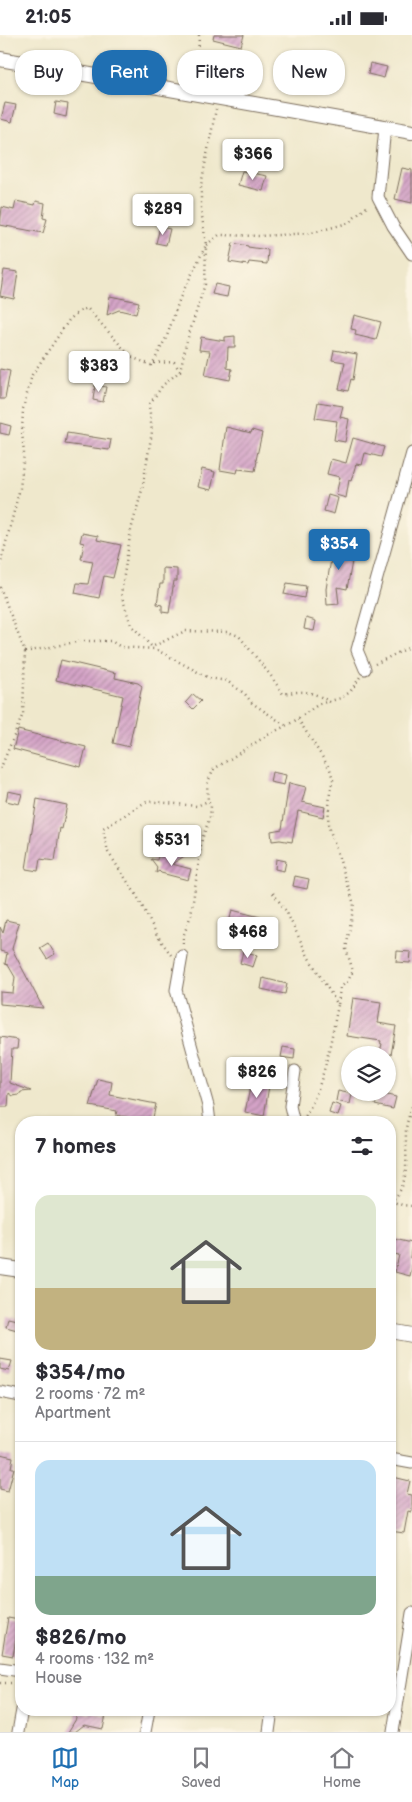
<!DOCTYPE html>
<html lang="en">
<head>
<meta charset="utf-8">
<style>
	:root { --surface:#fff; --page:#f7f7f7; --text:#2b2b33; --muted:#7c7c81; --line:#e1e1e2; --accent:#1f6fb2 }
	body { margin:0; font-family:"Balsamiq Sans",sans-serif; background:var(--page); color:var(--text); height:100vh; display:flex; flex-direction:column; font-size:19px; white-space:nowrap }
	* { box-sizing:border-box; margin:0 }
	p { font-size:16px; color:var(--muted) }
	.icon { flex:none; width:28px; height:28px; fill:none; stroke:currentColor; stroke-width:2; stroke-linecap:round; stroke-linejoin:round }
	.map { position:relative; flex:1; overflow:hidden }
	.sheet { position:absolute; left:15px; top:1081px; width:381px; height:600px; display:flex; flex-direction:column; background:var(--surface); border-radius:20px; box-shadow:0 1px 4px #0004 }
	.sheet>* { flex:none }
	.top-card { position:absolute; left:15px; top:15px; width:382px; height:45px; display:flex; gap:10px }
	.controls { position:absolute; left:341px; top:1011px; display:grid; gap:10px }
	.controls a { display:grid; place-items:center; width:55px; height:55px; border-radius:50%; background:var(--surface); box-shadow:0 1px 4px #0004; font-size:25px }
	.price { position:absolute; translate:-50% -42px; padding:0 11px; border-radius:5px; background:#fff; color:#222; font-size:16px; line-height:32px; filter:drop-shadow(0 1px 2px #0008) }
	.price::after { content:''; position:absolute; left:50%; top:30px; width:15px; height:11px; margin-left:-8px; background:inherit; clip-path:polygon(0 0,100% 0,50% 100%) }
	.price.on { background:var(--accent); color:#fff }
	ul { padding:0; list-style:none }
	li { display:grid; align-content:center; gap:10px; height:265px; padding:0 20px }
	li+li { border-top:1px solid var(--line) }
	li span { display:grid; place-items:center; height:155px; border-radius:15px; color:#555 }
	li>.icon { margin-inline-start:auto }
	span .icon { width:90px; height:90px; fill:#fffc; stroke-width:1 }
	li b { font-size:21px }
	h2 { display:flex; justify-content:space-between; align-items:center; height:60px; padding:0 20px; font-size:21px }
	.pill { padding:0 18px; border-radius:20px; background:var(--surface); box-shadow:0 1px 4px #0004; font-size:18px; line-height:45px }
	.pill.on { background:var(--accent); color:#fff }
	.status { display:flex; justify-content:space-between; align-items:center; height:35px; padding:0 25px; background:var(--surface); direction:ltr }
	.status svg { height:14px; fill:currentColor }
	.tabs { display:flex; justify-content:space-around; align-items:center; height:70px; border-top:1px solid var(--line); background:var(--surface); font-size:14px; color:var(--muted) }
	.tabs a { display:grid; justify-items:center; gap:2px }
	.tabs .on { color:var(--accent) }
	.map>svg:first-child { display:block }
	.building { fill:url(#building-hatch) }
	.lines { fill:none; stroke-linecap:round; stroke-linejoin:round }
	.minor-casing { stroke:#7a6c5b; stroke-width:13 }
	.tertiary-casing { stroke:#7a6c5b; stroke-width:16 }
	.path { stroke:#7a6c5b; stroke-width:2.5; stroke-dasharray:1 4; stroke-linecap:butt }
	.minor { stroke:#fff; stroke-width:11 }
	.tertiary { stroke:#fff; stroke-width:14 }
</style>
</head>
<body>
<div class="status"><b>21:05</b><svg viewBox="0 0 49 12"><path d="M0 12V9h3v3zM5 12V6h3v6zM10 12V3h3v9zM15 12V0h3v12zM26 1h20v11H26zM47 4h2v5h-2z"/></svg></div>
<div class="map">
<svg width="412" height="1697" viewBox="0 0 412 1697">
	<defs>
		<pattern id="building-hatch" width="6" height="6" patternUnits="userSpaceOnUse" patternTransform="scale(1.25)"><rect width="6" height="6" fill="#d4a3c7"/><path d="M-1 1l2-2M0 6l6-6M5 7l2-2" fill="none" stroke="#ad85a1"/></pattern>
	</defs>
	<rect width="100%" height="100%" fill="#fcf5e5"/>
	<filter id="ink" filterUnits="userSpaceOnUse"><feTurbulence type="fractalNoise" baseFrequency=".02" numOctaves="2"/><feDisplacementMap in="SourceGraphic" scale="10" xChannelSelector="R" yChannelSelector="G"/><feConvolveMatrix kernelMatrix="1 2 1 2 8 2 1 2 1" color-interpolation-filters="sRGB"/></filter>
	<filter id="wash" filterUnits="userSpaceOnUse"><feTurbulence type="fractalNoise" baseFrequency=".0096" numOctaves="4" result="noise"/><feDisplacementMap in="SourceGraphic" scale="20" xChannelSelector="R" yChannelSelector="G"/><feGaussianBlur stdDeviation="1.12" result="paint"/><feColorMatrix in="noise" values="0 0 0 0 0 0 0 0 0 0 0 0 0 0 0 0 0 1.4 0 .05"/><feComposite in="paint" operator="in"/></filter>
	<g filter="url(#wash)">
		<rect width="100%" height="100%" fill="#efe8cc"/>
		<g id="blocks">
			<path class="building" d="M214 0H244L241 11 213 4Z
				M370 28 387 32 384 43 368 39Z
				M56 67 68 69 66 82 54 79Z
				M5 68 16 70 12 87 1 84Z
				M402 133 412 135V168L395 164Z
				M242 136 267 141 263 156 238 150Z
				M16 166 35 170 36 166 45 168 43 183 47 184 43 198 0 190 2 172 14 175Z
				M160 192 170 194 166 210 156 208Z
				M233 208 248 211V212L268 215 267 229 249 227 248 230 229 227Z
				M4 235 18 237 14 264 0 261Z
				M215 249 229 252 227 262 212 259Z
				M110 261 139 267 136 279 119 275 107 280Z
				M354 280 381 287 376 305 355 300 356 295 351 294Z
				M235 301V312H228L227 333 232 334 230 345 205 340 210 316 199 315 201 302 225 306V302Z
				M334 315 357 319 353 345 351 344 348 356 339 354 345 327 332 325Z
				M0 334 10 336 5 364H0Z
				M95 350 106 352 103 367 93 365Z
				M318 367 343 371 340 382 349 384 345 407 334 405 337 386 315 383Z
				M0 388 11 391 9 400 0 398Z
				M226 392 251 398 252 395 262 398 256 425 257 426 255 436 238 434 237 438 220 435Z
				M67 398 111 405 109 415 65 409Z
				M353 403 384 412 381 422 365 418 362 430 356 429 351 446 349 445 346 463 336 460 340 442 327 439 331 424 346 428Z
				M202 434 215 437 211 455 198 452Z
				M328 460 338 463 334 479 324 476Z
				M82 498 98 501 97 505 121 510 113 543 104 541 99 563 75 558 77 548 88 549 93 526 81 524 84 508 80 507Z
				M334 507 355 510 347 554 337 552 339 569 327 570 326 554Z
				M163 533 177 534V546H174L169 578 162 577V570L157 569 160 549H163Z
				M287 548 306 551 304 563 284 559Z
				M306 583 316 586 314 596 304 594Z
				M61 625 116 638 115 643 138 648 142 651 129 712 113 708 123 661 56 645Z
				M193 659 201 666 193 674 186 667Z
				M18 695 86 712 81 732 13 714Z
				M272 737 286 740 284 750 270 747Z
				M289 748 306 752 302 767 325 772 323 782 298 776 292 807 280 805 272 806 271 796 282 794Z
				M8 756 22 759 19 769 6 766Z
				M37 764 67 770 62 794 60 793 55 826 40 824 38 836 26 834Z
				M186 820 172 829 191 834 188 845 161 838 159 836 156 838 157 832 151 824 157 825 158 821Z
				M276 824 286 826 284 836 275 834Z
				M295 841 309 844 307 854 293 851Z
				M232 875 264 883 261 894 229 888Z
				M6 885 19 888 12 914 43 973 0 969V957L13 958 15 942 8 930 5 929 7 918 0 916V892L3 898Z
				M48 908 55 919 47 924 40 913Z
				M243 916 257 920 253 932 240 928Z
				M397 916 411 917 410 928 396 927Z
				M263 943 287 949 285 959 261 954Z
				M353 963 381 967 378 988 396 991 391 1020H379L382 1009 380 1008 381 1006 347 1001Z
				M0 1002 18 1005 17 1014H12L10 1048 31 1056 21 1057 19 1060 13 1061 9 1058 8 1072H0Z
				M283 1012 295 1014 294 1024 281 1022Z
				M98 1044 112 1047 110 1060 156 1069 152 1087 116 1080 117 1076 90 1071Z
				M251 1048 269 1051 264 1081 245 1077Z
				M338 1056 352 1059 350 1069 336 1066Z
				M378 1058 396 1062 393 1074 375 1070Z
				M332 1068 341 1071 338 1081 329 1078Z
				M390 1203 412 1208 410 1223H412V1232L410 1241 395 1237 399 1220 390 1218Z
				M8 1283 21 1286V1296L6 1292Z
				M0 1324 12 1326 9 1336 0 1334Z
				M0 1419 13 1422 11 1433H14L8 1456 0 1454Z
				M393 1442 410 1446 407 1459 412 1460V1477L408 1476 404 1498 390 1496V1454Z
				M8 1583 19 1585 13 1621 2 1619Z
				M75 1675 89 1679 90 1676 106 1680 103 1694 84 1690 75 1697H68L76 1684Z"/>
		</g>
	</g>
	<g filter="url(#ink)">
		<use href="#blocks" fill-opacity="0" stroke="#7a6c5b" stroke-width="1"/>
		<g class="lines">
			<g class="minor-casing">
				<path id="minor" d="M385 93 378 162 393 191 412 219
					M365 634 357 615 412 418
					M182 921 176 955 208 1071 210 1088
					M294 1088 290 1071 295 1036
					M0 1357 21 1361
					M390 1424 412 1428
					M0 1633 21 1636
					M18 1697 22 1675
					M145 1697 149 1675
					M269 1697 272 1675
					M393 1697 412 1578"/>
			</g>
			<g class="tertiary-casing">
				<path id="tertiary" d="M0 24 412 97
					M0 1232 21 1235
					M390 1296 412 1300"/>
			</g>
			<path class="path" d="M197 46 199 0
				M154 328 174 327 180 336
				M0 531 20 453 24 419 22 396 23 374 32 340 69 285 77 278 87 273 131 322 151 330 153 328 167 301 180 263 206 210 201 174V150L216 74
				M0 552 25 617 23 679 0 735
				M25 617 81 606H111L121 612 155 614 209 643 227 646 245 659 252 668 285 690
				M375 629 412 611
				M330 667C312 656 303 655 283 659L271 641 239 601 228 597 185 596 152 612 131 590 121 559 131 495 142 455 152 397 149 370 163 350 180 336 186 309 205 249 206 210 219 200 260 201 312 198 348 188 369 170
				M298 684 330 734 333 745 330 756 328 789 354 869 346 914 353 936 348 946 340 953 338 970
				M273 858 286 876 309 923 338 970C330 1009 325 1047 305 1082
				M183 909V902L191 880 202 804 210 782 211 771 208 766 207 749 214 734 266 701 293 687 319 669 341 663 350 657 360 642
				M171 920 157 900 137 861 108 817 103 794 147 766 197 771 208 766
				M391 1166 402 1170 412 1171
				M390 1167C412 1151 405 1118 406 1094 407 1086 410 1078 412 1071
				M0 1648H13"/>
			<use href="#minor" class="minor"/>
			<use href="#tertiary" class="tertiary"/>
		</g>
	</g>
</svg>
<div class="controls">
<a><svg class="icon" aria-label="layers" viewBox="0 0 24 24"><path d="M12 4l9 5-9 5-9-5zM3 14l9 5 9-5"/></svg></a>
</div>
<b class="price" style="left:253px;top:146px">$366</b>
<b class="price" style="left:163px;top:201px">$289</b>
<b class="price" style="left:99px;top:358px">$383</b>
<b class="price on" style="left:339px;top:536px">$354</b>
<b class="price" style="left:172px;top:832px">$531</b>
<b class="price" style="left:248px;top:924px">$468</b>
<b class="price" style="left:257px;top:1064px">$826</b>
<div class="top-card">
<a class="pill">Buy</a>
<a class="pill on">Rent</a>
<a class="pill">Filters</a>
<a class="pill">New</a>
</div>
<section class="sheet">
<h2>7 homes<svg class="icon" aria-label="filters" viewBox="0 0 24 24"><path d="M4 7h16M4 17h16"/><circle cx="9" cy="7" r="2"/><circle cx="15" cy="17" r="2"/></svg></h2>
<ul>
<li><span style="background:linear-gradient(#dfe7d0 60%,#c2b280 0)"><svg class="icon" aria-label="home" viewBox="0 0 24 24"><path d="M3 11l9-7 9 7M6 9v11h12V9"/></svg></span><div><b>$354/mo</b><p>2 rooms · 72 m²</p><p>Apartment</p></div></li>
<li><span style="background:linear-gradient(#bfe0f5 75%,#7fa58c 0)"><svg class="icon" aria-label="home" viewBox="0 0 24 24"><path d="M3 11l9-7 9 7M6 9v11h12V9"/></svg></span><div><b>$826/mo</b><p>4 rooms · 132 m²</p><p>House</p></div></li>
</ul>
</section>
</div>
<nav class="tabs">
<a class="on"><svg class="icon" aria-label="map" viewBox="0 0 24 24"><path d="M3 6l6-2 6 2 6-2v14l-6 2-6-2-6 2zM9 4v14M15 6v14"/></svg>Map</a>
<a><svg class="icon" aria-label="saved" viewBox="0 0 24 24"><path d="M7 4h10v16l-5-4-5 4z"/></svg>Saved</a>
<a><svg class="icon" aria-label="home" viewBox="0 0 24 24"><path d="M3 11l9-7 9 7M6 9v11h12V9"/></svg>Home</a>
</nav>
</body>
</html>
